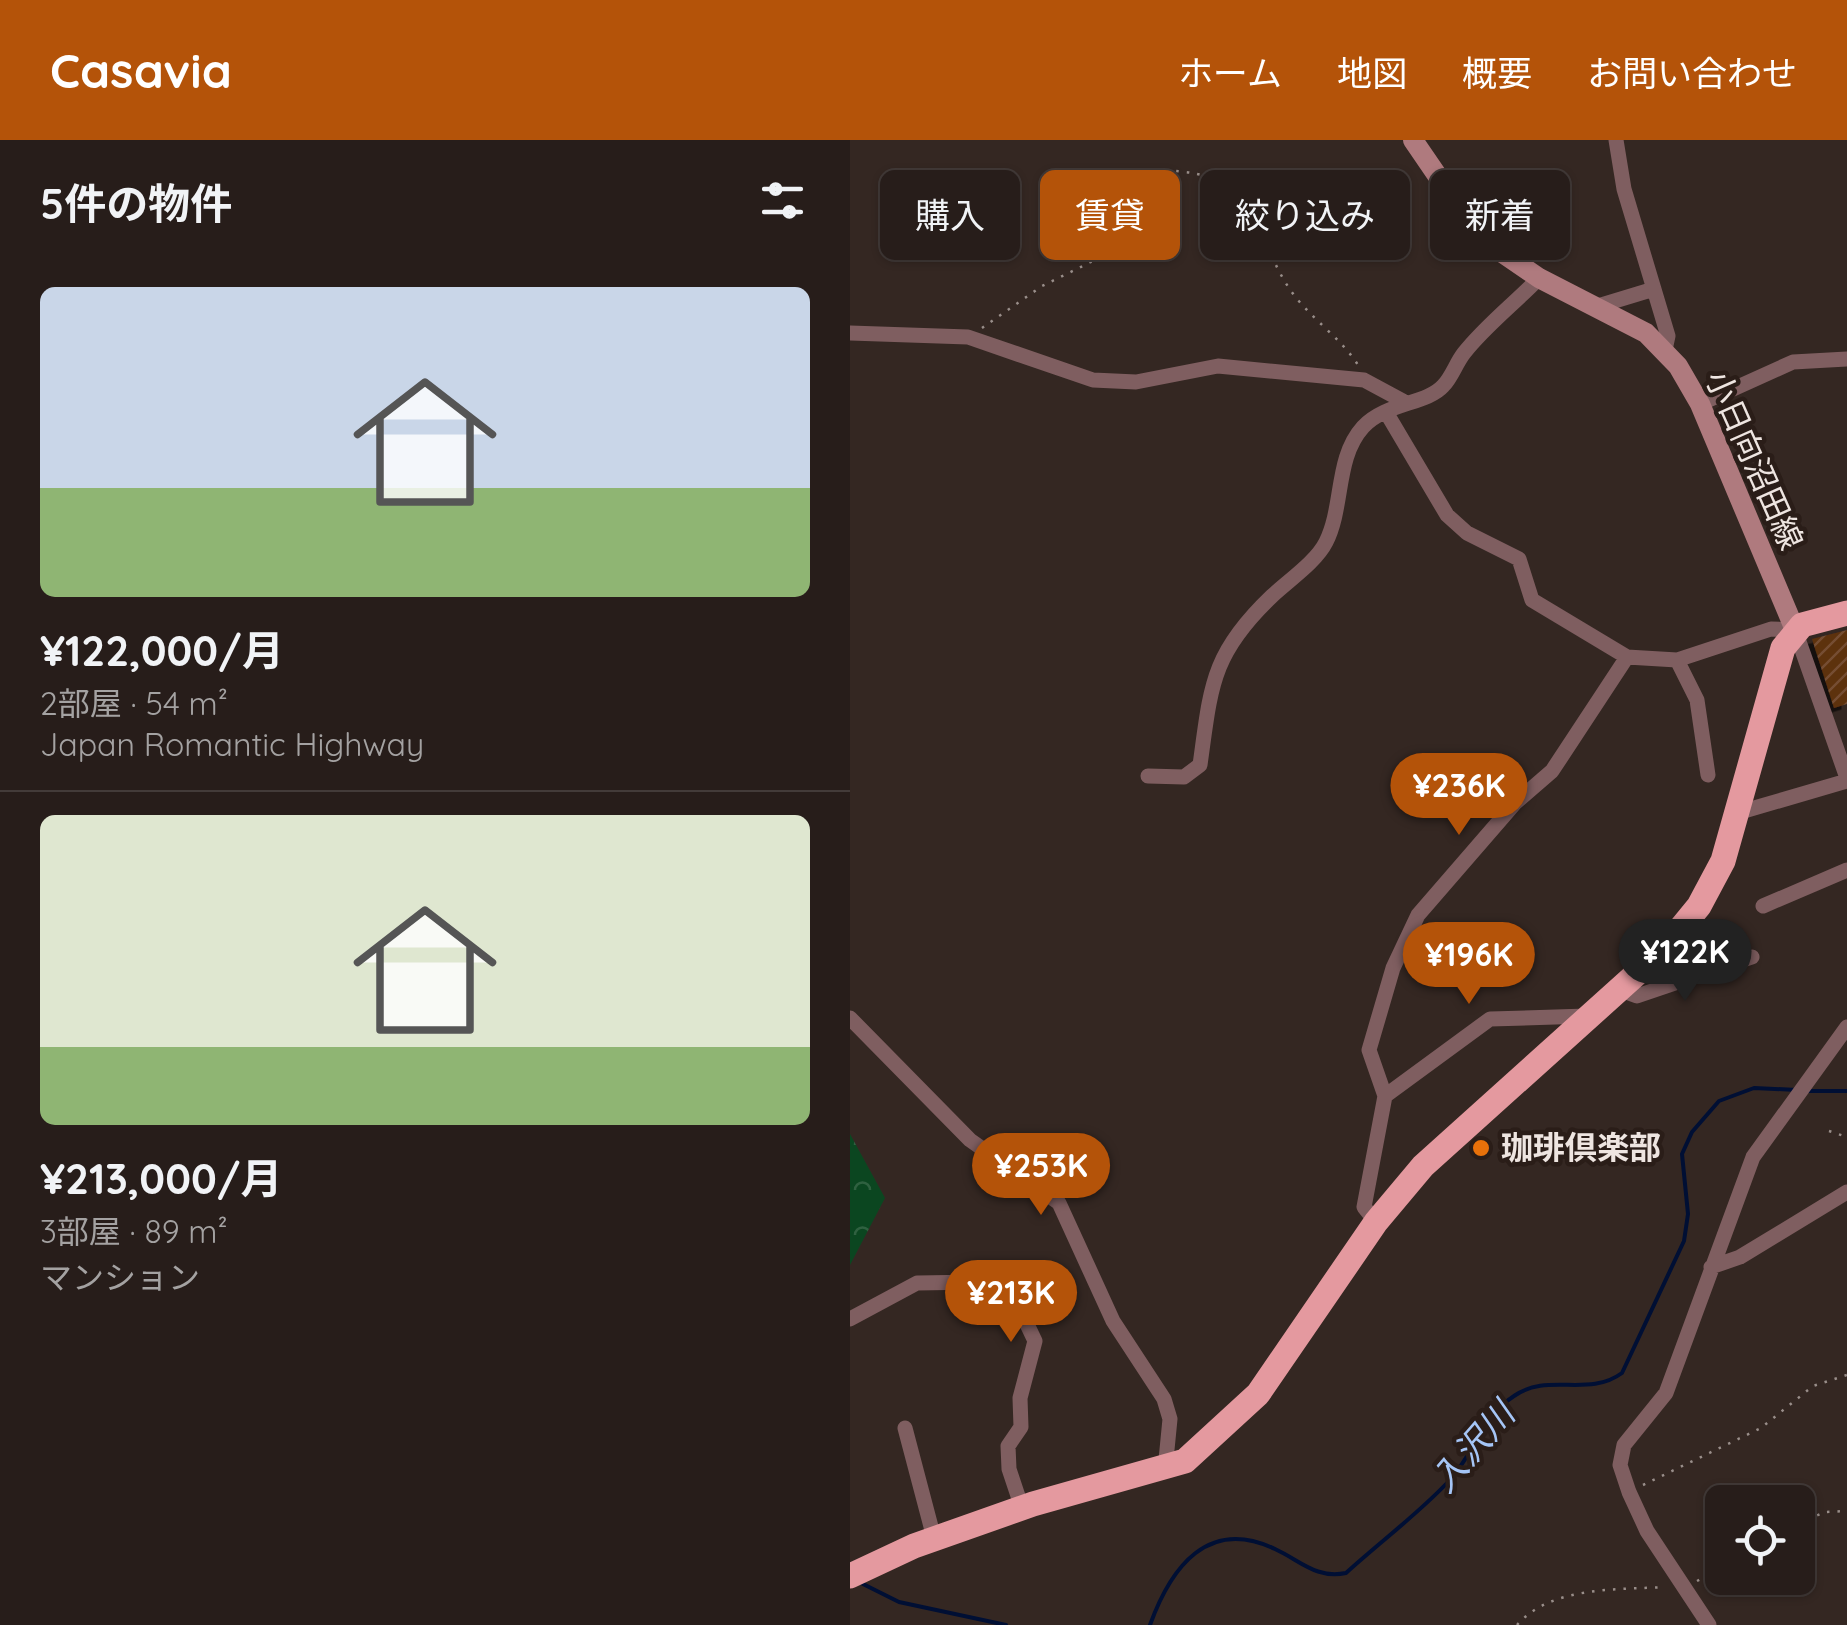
<!DOCTYPE html>
<html lang="ja">
<head>
<meta charset="utf-8">
<style>
	:root { --surface:#271d1a; --page:#2f2623; --text:#f1f3f6; --muted:#a4a2a2; --line:#433b39; --accent:#b45309 }
	body { margin:0; font-family:Quicksand,"Noto Sans JP",sans-serif; background:var(--page); color:var(--text); height:100vh; display:flex; flex-direction:column; font-size:38px; white-space:nowrap }
	* { box-sizing:border-box; margin:0 }
	p { font-size:32px; color:var(--muted) }
	.icon { flex:none; width:55px; height:55px; fill:none; stroke:currentColor; stroke-width:2; stroke-linecap:round; stroke-linejoin:round }
	.map { position:relative; flex:1; overflow:hidden }
	.drawer { display:flex; flex-direction:column; background:var(--surface); width:850px }
	.drawer>* { flex:none }
	.hud { position:absolute; left:30px; top:30px; width:815px; height:90px; display:flex; gap:20px }
	.fabs { position:absolute; left:855px; top:1345px; display:grid; gap:20px }
	.fabs a { display:grid; place-items:center; width:110px; height:110px; border-radius:15px; background:var(--surface); box-shadow:0 2px 8px #0004,0 0 0 2px var(--line); font-size:50px }
	.price { position:absolute; translate:-50% -85px; padding:0 22px; border-radius:35px; background:var(--accent); color:#fff; font-size:32px; line-height:65px; filter:drop-shadow(0 2px 5px #0008) }
	.price::after { content:''; position:absolute; left:50%; top:60px; width:30px; height:22px; margin-left:-15px; background:inherit; clip-path:polygon(0 0,100% 0,50% 100%) }
	.price.selected { background:#222; color:#fff }
	ul { padding:0; list-style:none }
	li { display:grid; align-content:center; gap:20px; height:530px; padding:0 40px }
	li+li { border-top:2px solid var(--line) }
	li span { display:grid; place-items:center; height:310px; border-radius:15px; color:#555 }
	li>.icon { margin-inline-start:auto }
	span .icon { width:180px; height:180px; fill:#fffc; stroke-width:1 }
	li b { font-size:42px }
	h2 { display:flex; justify-content:space-between; align-items:center; height:120px; padding:0 40px; font-size:42px }
	.chip { padding:0 35px; border-radius:15px; background:var(--surface); box-shadow:0 2px 8px #0004,0 0 0 2px var(--line); font-size:35px; line-height:90px }
	.chip.selected { background:var(--accent); color:#fff }
	header { display:flex; align-items:center; gap:60px; box-sizing:border-box; height:140px; padding:0 50px; background:var(--accent); color:#fff }
	header strong { font-size:48px }
	nav { display:flex; gap:55px; margin-inline-start:auto; font-size:35px }
	main { display:flex; flex:1; min-height:0 }
	.map>svg:first-child { display:block }
	.forest { fill:url(#forest-crowns) }
	.lines { fill:none; stroke-linecap:round; stroke-linejoin:round }
	.stream { stroke:#000f34; stroke-width:4 }
	.building { fill:url(#building-hatch); filter:url(#shadow) }
	.path { stroke:#998e8a; stroke-width:2.5; stroke-dasharray:2.5 8; stroke-linecap:butt }
	.minor { stroke:#7f5e60; stroke-width:15 }
	.secondary { stroke:#af7a7e; stroke-width:20 }
	.trunk { stroke:#e4999f; stroke-width:25 }
	.food-dot { fill:#e8710a; stroke:#2a1d18; stroke-width:4 }
	.labels { text-anchor:middle; stroke-width:9; stroke-linejoin:round; paint-order:stroke }
	.street-label { font-size:32px; fill:#eee5e1; stroke:#2a1d18 }
	.poi-label { font-size:32px; font-weight:bold; fill:#eee5e1; stroke:#2a1d18; text-anchor:start }
	.water-label { font-size:35px; font-style:italic; fill:#a5c5f6; stroke:#2a1d18 }
</style>
</head>
<body>
<header>
<strong>Casavia</strong>
<nav><a>ホーム</a><a>地図</a><a>概要</a><a>お問い合わせ</a></nav>
</header>
<main>
<section class="drawer">
<h2>5件の物件<svg class="icon" aria-label="filters" viewBox="0 0 24 24"><path d="M4 7h16M4 17h16"/><circle cx="9" cy="7" r="2"/><circle cx="15" cy="17" r="2"/></svg></h2>
<ul>
<li><span style="background:linear-gradient(#c9d6e8 65%,#8fb573 0)"><svg class="icon" aria-label="home" viewBox="0 0 24 24"><path d="M3 11l9-7 9 7M6 9v11h12V9"/></svg></span><div><b>¥122,000/月</b><p>2部屋 · 54 m²</p><p>Japan Romantic Highway</p></div></li>
<li><span style="background:linear-gradient(#dfe7d0 75%,#8fb573 0)"><svg class="icon" aria-label="home" viewBox="0 0 24 24"><path d="M3 11l9-7 9 7M6 9v11h12V9"/></svg></span><div><b>¥213,000/月</b><p>3部屋 · 89 m²</p><p>マンション</p></div></li>
</ul>
</section>
<div class="map">
<svg width="997" height="1485" viewBox="0 0 997 1485">
	<defs>
		<pattern id="forest-crowns" width="20" height="18" patternUnits="userSpaceOnUse" patternTransform="scale(2.5)"><rect width="20" height="18" fill="#0b4620"/><path d="M2 6a3 3 0 1 1 6 0M12 15a3 3 0 1 1 6 0" fill="none" stroke="#2f6140"/></pattern>
		<pattern id="building-hatch" width="6" height="6" patternUnits="userSpaceOnUse" patternTransform="scale(2.5)"><rect width="6" height="6" fill="#5d300f"/><path d="M-1 1l2-2M0 6l6-6M5 7l2-2" fill="none" stroke="#754e32"/></pattern>
		<filter id="shadow"><feDropShadow dx="-5.5" dy="5.5" stdDeviation="0" flood-color="#0009"/></filter>
	</defs>
	<rect width="100%" height="100%" fill="#342722"/>
	<path class="forest" d="M0 994 35 1058 0 1125Z"/>
	<g class="lines">
		<path class="stream" d="M956 951H997
			M11 1443 49 1462 156 1485
			M300 1485C321 1427 358 1377 425 1409 451 1421 466 1439 496 1433 530 1402 568 1374 599 1341 623 1315 633 1276 664 1256 698 1232 738 1258 772 1233L834 1101 838 1074 832 1014 842 992 869 961 904 948 947 950"/>
	</g>
	<path class="building" d="M997 490V564L984 568 962 499Z"/>
	<g class="lines">
		<path class="path" d="M132 188 192 146 247 119 268 97 297 36C308 30 321 30 334 32 405 38 408 104 441 151 460 178 491 198 508 225
			M979 991 997 997
			M793 1345 911 1288 963 1246 997 1235
			M948 1384 975 1372 997 1371
			M847 1441 872 1428
			M667 1485C701 1446 766 1450 815 1447"/>
		<path class="minor" d="M766 0 774 49 818 196 815 210
			M748 166 804 149
			M0 193 118 197 243 240 286 242 368 226 514 240 553 261
			M850 264 943 222 997 219
			M536 272 597 375 617 393 669 419 682 460 777 517
			M827 520 847 560 858 635
			M298 636 334 637 350 625C361 546 361 514 422 456 439 440 466 422 476 402 494 366 485 318 513 287 535 263 577 264 593 246 602 237 606 223 614 213 635 186 665 163 689 138
			M887 673 997 641
			M913 766 997 730
			M768 849 787 856 902 817
			M0 878 120 1000 209 1063 263 1181 314 1259 320 1279 315 1330
			M535 956 640 879 737 876
			M526 1082 514 1067 535 956 519 910 543 828 568 775 665 663 702 631 777 517 827 520 921 489 945 490 997 638
			M861 1127 890 1117 997 1052
			M0 1179 67 1143 129 1142 153 1154 175 1180 185 1201 170 1258 171 1287 158 1306 159 1329 172 1368
			M55 1288 84 1398
			M859 1485 797 1391 779 1352 770 1325 774 1305 816 1253 903 1017 997 887"/>
		<path class="secondary" d="M563 0 617 79 651 112 689 138 796 193 828 226 850 264 945 490"/>
		<path class="trunk" d="M0 1436 64 1406 183 1364 335 1321 408 1254 526 1082 573 1026 813 810 849 766 873 721 933 508 952 485 997 473"/>
	</g>
	<circle class="food-dot" cx="631" cy="1008" r="10"/>
	<g class="labels">
		<g class="street-label">
			<text transform="translate(904 320) rotate(66)" y="11">小日向沼田線</text>
		</g>
		<g class="poi-label">
			<text x="651" y="1019">珈琲倶楽部</text>
		</g>
		<g class="water-label">
			<text transform="translate(623 1307) rotate(-49)" y="12">入沢川</text>
		</g>
	</g>
</svg>
<div class="fabs">
<a><svg class="icon" aria-label="locate" viewBox="0 0 24 24"><circle cx="12" cy="12" r="6"/><path d="M12 2v4M12 18v4M2 12h4M18 12h4"/></svg></a>
</div>
<b class="price" style="left:609px;top:698px">¥236K</b>
<b class="price selected" style="left:835px;top:864px">¥122K</b>
<b class="price" style="left:619px;top:867px">¥196K</b>
<b class="price" style="left:191px;top:1078px">¥253K</b>
<b class="price" style="left:161px;top:1205px">¥213K</b>
<div class="hud">
<a class="chip">購入</a>
<a class="chip selected">賃貸</a>
<a class="chip">絞り込み</a>
<a class="chip">新着</a>
</div>
</div>
</main>
</body>
</html>
